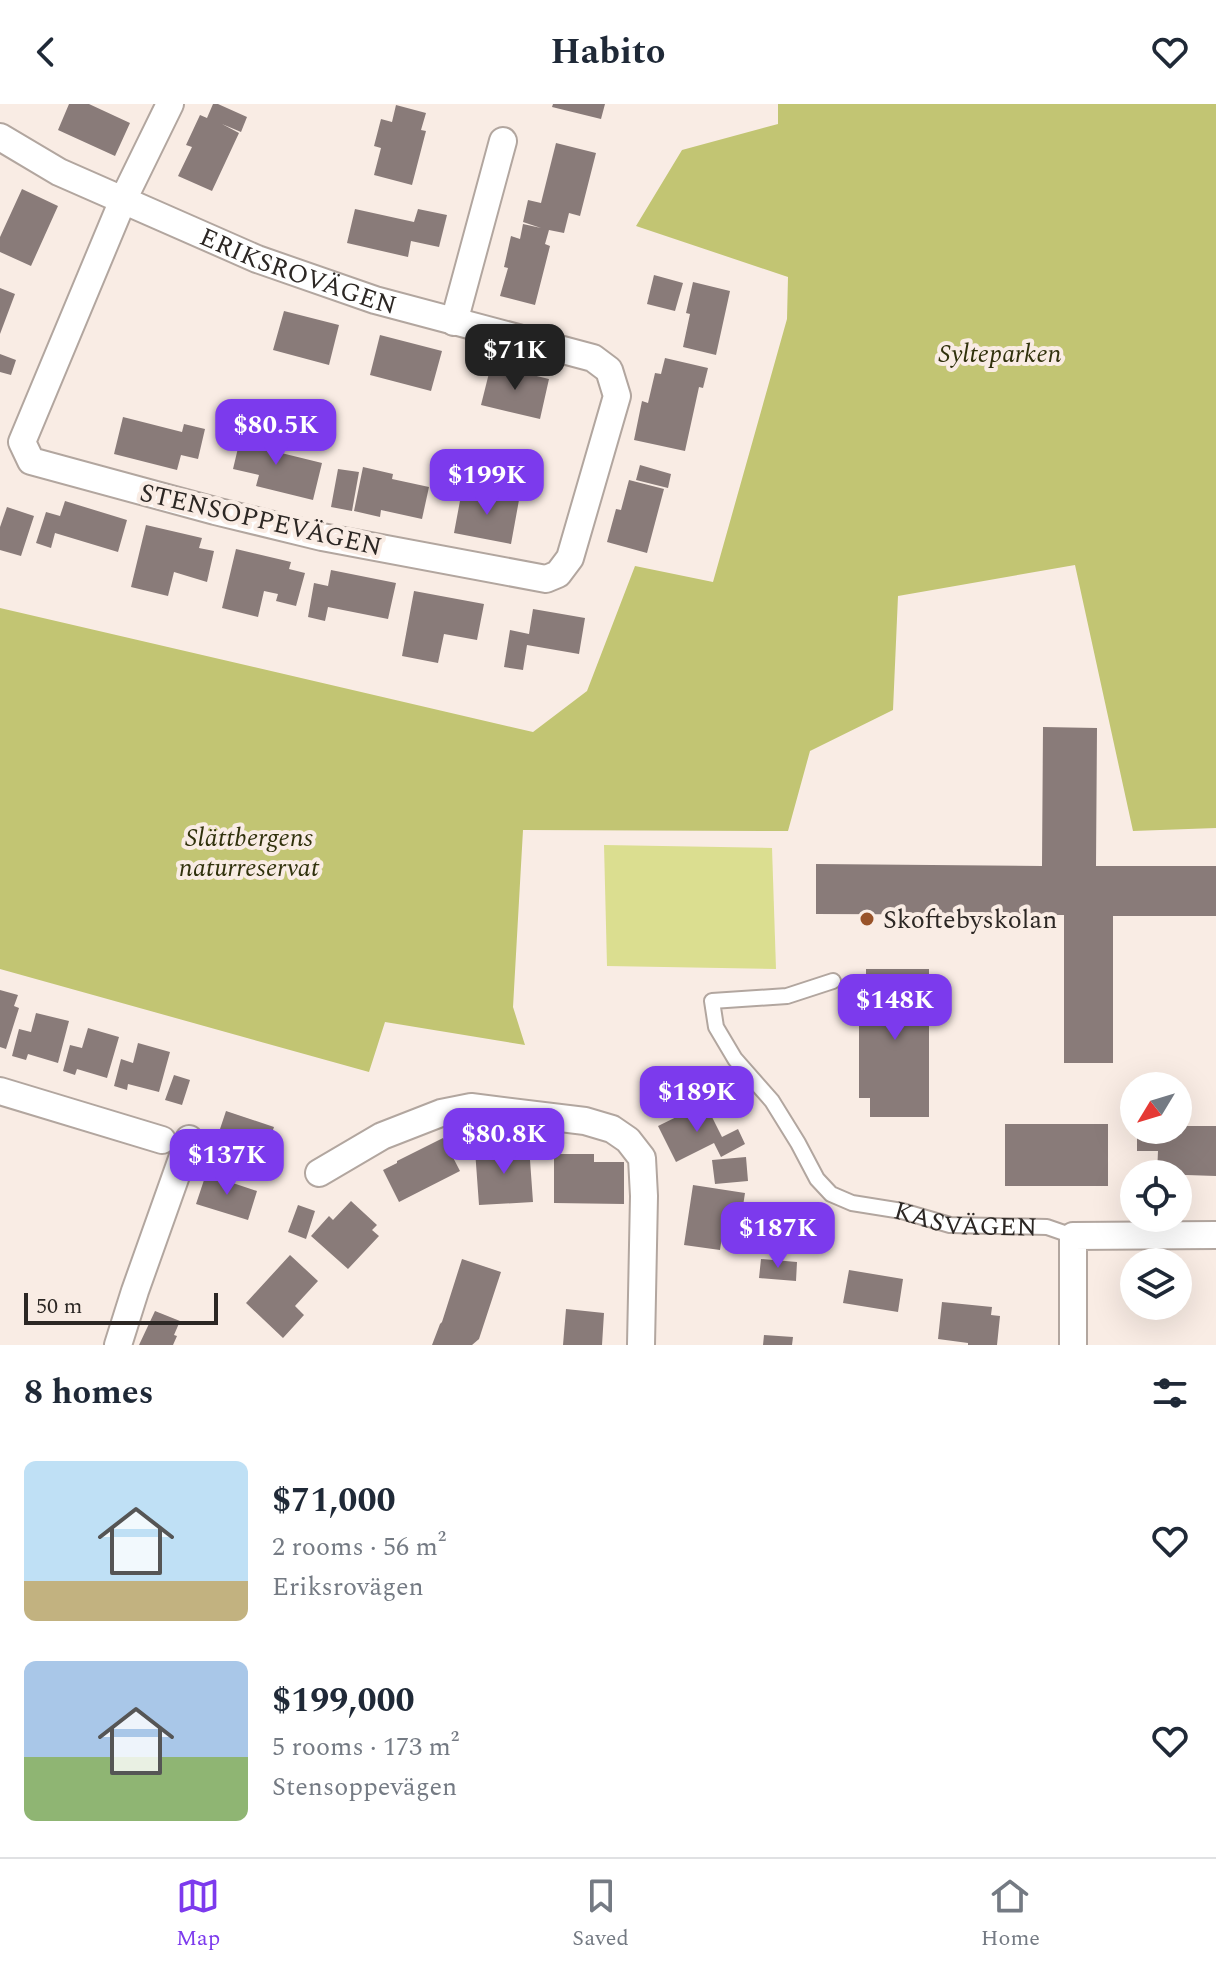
<!DOCTYPE html>
<html lang="en">
<head>
<meta charset="utf-8">
<style>
	:root { --surface:#fff; --page:#f2f2f3; --text:#1f2937; --muted:#747a83; --line:#e0e1e3; --accent:#7c3aed }
	body { margin:0; font-family:Spectral,serif; background:var(--page); color:var(--text); height:100vh; display:flex; flex-direction:column; font-size:30px; white-space:nowrap }
	* { box-sizing:border-box; margin:0 }
	p { font-size:26px; color:var(--muted) }
	.icon { flex:none; width:44px; height:44px; fill:none; stroke:currentColor; stroke-width:2; stroke-linecap:round; stroke-linejoin:round }
	.map { position:relative; height:1241px; overflow:hidden }
	.panel { display:flex; flex-direction:column; background:var(--surface); flex:1 }
	.panel>* { flex:none }
	.needle { width:52px; rotate:232deg }
	.controls { position:absolute; left:1120px; top:968px; display:grid; gap:16px }
	.controls a { display:grid; place-items:center; width:72px; height:72px; border-radius:50%; background:var(--surface); box-shadow:0 8px 32px #0002; font-size:40px }
	.scale { position:absolute; left:24px; bottom:20px; width:194px; box-sizing:border-box; padding-left:8px; border:4px solid #2c2724; border-top:0; font-size:22px; line-height:28px; white-space:nowrap; color:#2c2724; -webkit-text-stroke:6px #f9ece4; paint-order:stroke }
	.price { position:absolute; translate:-50% -68px; padding:0 18px; border-radius:16px; background:var(--accent); color:#fff; font-size:26px; line-height:52px; filter:drop-shadow(0 2px 4px #0008) }
	.price::after { content:''; position:absolute; left:50%; top:48px; width:24px; height:18px; margin-left:-12px; background:inherit; clip-path:polygon(0 0,100% 0,50% 100%) }
	.price.on { background:#222; color:#fff }
	ul { padding:0; list-style:none }
	li { display:flex; align-items:center; gap:24px; height:200px; padding:0 24px }
	li span { display:grid; place-items:center; flex:none; width:224px; height:160px; border-radius:12px; color:#555 }
	li>.icon { margin-inline-start:auto }
	span .icon { width:96px; height:96px; fill:#fffc; stroke-width:1 }
	li b { font-size:34px }
	h2 { display:flex; justify-content:space-between; align-items:center; height:96px; padding:0 24px; font-size:34px }
	header { display:flex; justify-content:space-between; align-items:center; height:104px; padding:0 24px; background:var(--surface); font-size:36px; font-weight:700 }
	.tabs { display:flex; justify-content:space-around; align-items:center; height:112px; border-top:2px solid var(--line); background:var(--surface); font-size:22px; color:var(--muted) }
	.tabs a { display:grid; justify-items:center; gap:4px }
	.tabs .on { color:var(--accent) }
	.map>svg:first-child { display:block }
	.green { fill:#dbde90 }
	.forest { fill:#c2c573 }
	.building { fill:#897b79 }
	.lines { fill:none; stroke-linecap:round; stroke-linejoin:round }
	.service-casing { stroke:#b2a69f; stroke-width:18 }
	.minor-casing { stroke:#b2a69f; stroke-width:30 }
	.service { stroke:#fff; stroke-width:14 }
	.minor { stroke:#fff; stroke-width:26 }
	.poi-dot { fill:#995329; stroke:#f9ece4; stroke-width:3 }
	.labels { text-anchor:middle; stroke-width:8; stroke-linejoin:round; paint-order:stroke }
	.street-label { font-size:26px; fill:#2c2724; stroke:#f9ece4 }
	.park-label { font-size:26px; font-style:italic; fill:#30310c; stroke:#f9ece4 }
	.poi-label { font-size:26px; fill:#2c2724; stroke:#f9ece4; text-anchor:start }
</style>
</head>
<body>
<header><svg class="icon" aria-label="back" viewBox="0 0 24 24"><path d="M15 5l-7 7 7 7"/></svg>Habito<svg class="icon" aria-label="heart" viewBox="0 0 24 24"><path d="M12 20l-8-8c-3-5 5-10 8-4 3-6 11-1 8 4z"/></svg></header>
<div class="map">
<svg width="1216" height="1241" viewBox="0 0 1216 1241">
	<rect width="100%" height="100%" fill="#f9ece4"/>
	<path class="green" d="M604 741 772 744 776 865 607 862Z"/>
	<path class="forest" d="M778 0H1216V724L1133 727 1075 461 898 492 893 606 810 647 788 727 523 726 513 903 525 941 385 918 369 968 0 865V504L533 628 587 587 635 462 713 478 787 215 788 173 636 122 682 46 778 20Z"/>
	<path class="building" d="M69 0H89L130 19 115 52 58 26Z
		M213 0H218L247 13 241 28 222 20 239 29 212 87 178 72 192 43 186 41 200 11 207 14Z
		M553 0H605L601 15 552 3Z
		M396 1 426 9 421 26 426 27 412 81 374 71 381 44 374 42 381 15 392 18Z
		M556 39 596 49 580 112 569 109 564 129 549 126 545 140 550 142 535 201 500 192 508 164 504 163 511 132 520 135 523 120 541 124 523 118 528 96 541 99Z
		M22 85 58 102 31 162 0 148V133Z
		M355 105 414 118 418 105 447 111 439 143 411 137 408 153 347 139Z
		M654 171 683 179 675 207 647 200Z
		M693 178 730 187 716 251 683 243 690 210 686 209Z
		M0 184 15 190 0 230Z
		M284 207 339 221 329 261 273 246Z
		M380 231 442 247 431 287 370 271Z
		M0 250 16 256 11 271 0 268Z
		M665 254 708 264 703 284 699 283 685 347 634 336 642 297 648 299 655 269 661 270Z
		M491 261 549 275 540 315 481 301Z
		M123 313 182 328 184 320 205 325 198 355 181 351 177 366 114 350Z
		M243 323 269 329 265 345 322 359 313 396 256 382 259 371 233 365Z
		M640 361 671 370 668 384 636 376Z
		M363 363 393 370 392 375 429 383 422 415 381 406 380 413 354 407Z
		M338 365 359 368 352 407 331 403Z
		M629 376 664 385 647 449 607 438 616 405 621 406Z
		M462 386 519 396 511 440 454 429Z
		M65 397 127 416 118 448 55 429 51 444 36 439 46 408 60 412Z
		M7 403 34 412 21 452 0 446V423Z
		M146 421 202 434 199 444 214 447 207 478 174 468 168 492 131 483Z
		M236 445 291 458 289 465 305 469 296 502 276 497 278 490 264 487 258 513 222 504Z
		M331 466 396 479 388 515 328 503 325 517 308 513 314 479 328 482Z
		M414 487 484 500 477 536 444 530 438 559 402 552Z
		M533 505 585 514 579 550 527 541 523 566 504 563 510 526 529 530Z
		M1043 623 1097 624 1096 762H1216V812H1113V959H1064V811L816 810V760L1042 762Z
		M866 865H929V1013H870V994H859V882H866Z
		M0 886 18 891 14 902 19 904 6 945 0 943Z
		M36 909 69 917 58 959 28 950 26 956 12 952 19 925 31 928Z
		M88 924 119 933 107 974 77 965 75 971 63 967 70 941 82 944Z
		M138 939 170 948 159 988 128 980 127 986 114 982 121 955 133 959Z
		M174 971 190 976 182 1001 165 996Z
		M705 999 722 1033 738 1025 745 1040 721 1053 714 1039 676 1058 658 1022Z
		M226 1007 274 1023 263 1056 215 1040Z
		M1005 1020H1108V1082H1005Z
		M1178 1022H1216V1072L1157 1070 1158 1047H1137V1026H1178Z
		M443 1034 460 1067 399 1098 383 1066 397 1059V1057Z
		M529 1042 533 1098 479 1101 475 1046Z
		M554 1050H594V1058H624V1100L554 1099Z
		M746 1053 748 1077 715 1080 712 1056Z
		M206 1070 257 1087 248 1116 196 1100Z
		M693 1081 745 1089 739 1128 723 1126 720 1146 684 1141Z
		M351 1097 377 1121 372 1126 379 1132 348 1165 311 1132 329 1112 333 1116Z
		M298 1101 315 1107 306 1135 288 1128Z
		M290 1151 318 1177 295 1202 304 1211 283 1234 246 1199Z
		M462 1155 501 1168 479 1235 472 1241H432L440 1220 442 1218Z
		M761 1155 797 1158 796 1177 759 1174Z
		M849 1166 903 1175 898 1208 843 1199Z
		M942 1198 992 1203 991 1211 1000 1212 997 1241H968V1239L938 1235Z
		M566 1205 604 1209 602 1241H563Z
		M155 1207 180 1217 174 1231 177 1232 173 1241H139Z
		M764 1231 793 1233 792 1241H763Z"/>
	<g class="lines">
		<g class="service-casing">
			<g id="service">
				<path id="s1" d="M833 877 787 892 712 897 716 923 735 955 772 997 798 1039 817 1075 831 1090 852 1099 902 1107 950 1121 1047 1123 1073 1132"/>
			</g>
		</g>
		<g class="minor-casing">
			<g id="minor">
				<path id="s2" d="M0 33 59 68 257 155 375 196 593 254 609 266 617 292 570 454 558 470 546 475 322 433 215 407 31 357 22 338 123 96 170 0"/>
				<path d="M454 218 503 37"/>
				<path d="M0 987 162 1036"/>
				<path d="M319 1069 382 1032 441 1009 471 1003 585 1017 612 1025 628 1036 642 1054 644 1092 641 1241"/>
				<path d="M118 1241 135 1187 189 1035"/>
				<path d="M1073 1241V1132L1216 1131"/>
			</g>
		</g>
		<use href="#service" class="service"/>
		<use href="#minor" class="minor"/>
	</g>
	<circle class="poi-dot" cx="867" cy="815" r="8"/>
	<g class="labels">
		<g class="street-label">
			<text dy="9" stroke="none"><textPath href="#s2" startOffset="328">ERIKSROVÄGEN</textPath></text>
			<text transform="translate(261 415) rotate(13)" y="9">STENSOPPEVÄGEN</text>
			<text dy="9" stroke="none"><textPath href="#s1" startOffset="492">KASVÄGEN</textPath></text>
		</g>
		<g class="park-label">
			<text x="1000" y="258">Sylteparken</text>
			<text x="249" y="742">Slättbergens<tspan x="249" dy="30">naturreservat</tspan></text>
		</g>
		<g class="poi-label">
			<text x="883" y="824">Skoftebyskolan</text>
		</g>
	</g>
</svg>
<div class="controls">
<a><svg class="needle" viewBox="-14 -14 28 28"><path d="M0-13l5 13h-10z" fill="#e53935"/><path d="M0 13l5-13h-10z" fill="#747a83"/></svg></a>
<a><svg class="icon" aria-label="locate" viewBox="0 0 24 24"><circle cx="12" cy="12" r="6"/><path d="M12 2v4M12 18v4M2 12h4M18 12h4"/></svg></a>
<a><svg class="icon" aria-label="layers" viewBox="0 0 24 24"><path d="M12 4l9 5-9 5-9-5zM3 14l9 5 9-5"/></svg></a>
</div>
<div class="scale">50 m</div>
<b class="price on" style="left:515px;top:288px">$71K</b>
<b class="price" style="left:276px;top:363px">$80.5K</b>
<b class="price" style="left:487px;top:413px">$199K</b>
<b class="price" style="left:895px;top:938px">$148K</b>
<b class="price" style="left:697px;top:1030px">$189K</b>
<b class="price" style="left:504px;top:1072px">$80.8K</b>
<b class="price" style="left:227px;top:1093px">$137K</b>
<b class="price" style="left:778px;top:1166px">$187K</b>
</div>
<section class="panel">
<h2>8 homes<svg class="icon" aria-label="filters" viewBox="0 0 24 24"><path d="M4 7h16M4 17h16"/><circle cx="9" cy="7" r="2"/><circle cx="15" cy="17" r="2"/></svg></h2>
<ul>
<li><span style="background:linear-gradient(#bfe0f5 75%,#c2b280 0)"><svg class="icon" aria-label="home" viewBox="0 0 24 24"><path d="M3 11l9-7 9 7M6 9v11h12V9"/></svg></span><div><b>$71,000</b><p>2 rooms · 56 m²</p><p>Eriksrovägen</p></div><svg class="icon" aria-label="heart" viewBox="0 0 24 24"><path d="M12 20l-8-8c-3-5 5-10 8-4 3-6 11-1 8 4z"/></svg></li>
<li><span style="background:linear-gradient(#a9c7e8 60%,#8fb573 0)"><svg class="icon" aria-label="home" viewBox="0 0 24 24"><path d="M3 11l9-7 9 7M6 9v11h12V9"/></svg></span><div><b>$199,000</b><p>5 rooms · 173 m²</p><p>Stensoppevägen</p></div><svg class="icon" aria-label="heart" viewBox="0 0 24 24"><path d="M12 20l-8-8c-3-5 5-10 8-4 3-6 11-1 8 4z"/></svg></li>
</ul>
</section>
<nav class="tabs">
<a class="on"><svg class="icon" aria-label="map" viewBox="0 0 24 24"><path d="M3 6l6-2 6 2 6-2v14l-6 2-6-2-6 2zM9 4v14M15 6v14"/></svg>Map</a>
<a><svg class="icon" aria-label="saved" viewBox="0 0 24 24"><path d="M7 4h10v16l-5-4-5 4z"/></svg>Saved</a>
<a><svg class="icon" aria-label="home" viewBox="0 0 24 24"><path d="M3 11l9-7 9 7M6 9v11h12V9"/></svg>Home</a>
</nav>
</body>
</html>
